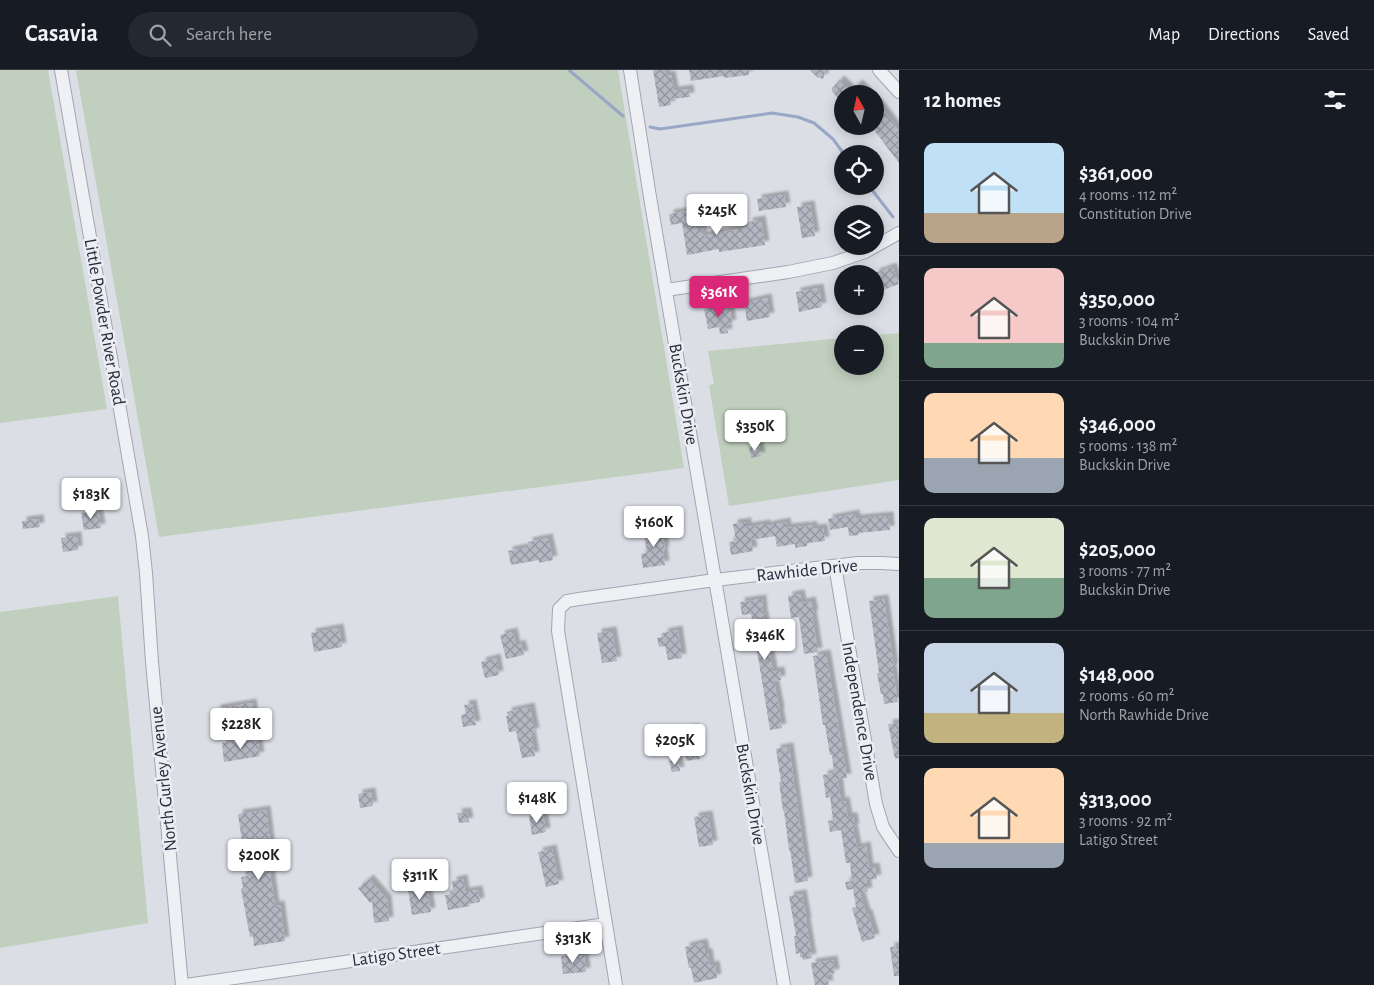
<!DOCTYPE html>
<html lang="en">
<head>
<meta charset="utf-8">
<style>
	:root { --surface:#171b24; --page:#242831; --text:#f1f3f6; --muted:#9ea1a6; --line:#363941; --accent:#db2777 }
	body { margin:0; font-family:"Alegreya Sans",sans-serif; background:var(--page); color:var(--text); height:100vh; display:flex; flex-direction:column; font-size:19px; white-space:nowrap }
	* { box-sizing:border-box; margin:0 }
	p { font-size:16px; color:var(--muted) }
	.icon { flex:none; width:28px; height:28px; fill:none; stroke:currentColor; stroke-width:2; stroke-linecap:round; stroke-linejoin:round }
	.map { position:relative; flex:1; overflow:hidden }
	.drawer { display:flex; flex-direction:column; background:var(--surface); width:475px }
	.drawer>* { flex:none }
	.needle { width:32px; rotate:352deg }
	.controls { position:absolute; left:834px; top:15px; display:grid; gap:10px }
	.controls a { display:grid; place-items:center; width:50px; height:50px; border-radius:50%; background:var(--surface); box-shadow:0 2px 12px #0003; font-size:25px }
	.price { position:absolute; translate:-50% -42px; padding:0 11px; border-radius:5px; background:#fff; color:#222; font-size:16px; line-height:32px; filter:drop-shadow(0 1px 2px #0008) }
	.price::after { content:''; position:absolute; left:50%; top:30px; width:15px; height:11px; margin-left:-8px; background:inherit; clip-path:polygon(0 0,100% 0,50% 100%) }
	.price.on { background:var(--accent); color:#fff }
	ul { padding:0; list-style:none }
	li { display:flex; align-items:center; gap:15px; height:125px; padding:0 25px }
	li+li { border-top:1px solid var(--line) }
	li span { display:grid; place-items:center; flex:none; width:140px; height:100px; border-radius:10px; color:#555 }
	li>.icon { margin-inline-start:auto }
	span .icon { width:60px; height:60px; fill:#fffc; stroke-width:1 }
	li b { font-size:21px }
	h2 { display:flex; justify-content:space-between; align-items:center; height:60px; padding:0 25px; font-size:21px }
	header { display:flex; align-items:center; gap:30px; box-sizing:border-box; height:70px; padding:0 25px; background:var(--surface); border-bottom:1px solid var(--line) }
	header strong { font-size:24px }
	nav { display:flex; gap:28px; margin-inline-start:auto; font-size:18px }
	.search { width:350px; height:45px; background:var(--page); display:flex; align-items:center; gap:12px; box-sizing:border-box; padding:0 18px; border-radius:28px; color:var(--muted); font-size:19px }
	main { display:flex; flex:1; min-height:0 }
	.map>svg:first-child { display:block }
	.green { fill:#c0cfbe }
	.lines { fill:none; stroke-linecap:round; stroke-linejoin:round }
	.stream { stroke:#98a7c5; stroke-width:3 }
	.building { fill:url(#building-cross-hatch); filter:url(#shadow) }
	.minor-casing { stroke:#a2a5af; stroke-width:14 }
	.minor { stroke:#eef0f4; stroke-width:12 }
	.labels { text-anchor:middle; stroke-width:5; stroke-linejoin:round; paint-order:stroke }
	.street-label { font-size:18px; fill:#272b3b; stroke:#ebedf3 }
</style>
</head>
<body>
<header>
<strong>Casavia</strong>
<div class="search"><svg class="icon" aria-label="search" viewBox="0 0 24 24"><circle cx="10" cy="10" r="6"/><path d="M15 15l6 6"/></svg>Search here</div>
<nav><a>Map</a><a>Directions</a><a>Saved</a></nav>
</header>
<main>
<div class="map">
<svg width="899" height="915" viewBox="0 0 899 915">
	<defs>
		<pattern id="building-cross-hatch" width="8" height="8" patternUnits="userSpaceOnUse" patternTransform="scale(1.25)"><rect width="8" height="8" fill="#b4b7c2"/><path d="M0 0l8 8M0 8l8-8" fill="none" stroke="#92959f"/></pattern>
		<filter id="shadow"><feDropShadow dx="4.5" dy="-4.5" stdDeviation="1" flood-color="#0004"/></filter>
	</defs>
	<rect width="100%" height="100%" fill="#dcdee6"/>
	<path class="green" d="M0 0H48L107 339 0 353Z
		M76 0H618L684 398 159 467Z
		M899 263V410L729 436 709 315 714 314 708 281 842 268V296H875V265Z
		M118 526 148 853 0 878V542Z"/>
	<g class="lines">
		<path class="stream" d="M569 0 623 46
			M650 57 660 59 772 43 798 47 814 53 833 69 844 84
			M869 116 893 147"/>
	</g>
	<path class="building" d="M653 0H665L666 6 671 5 674 21 689 19 690 27 670 29 671 35 659 37Z
		M689 0H749V5L724 8V6L691 11Z
		M810 0H826L823 9 817 7Z
		M840 10 851 21 858 14 868 24H842V33L832 21V18Z
		M875 30 899 61V93L871 56H875Z
		M784 125 786 137 759 141 757 129Z
		M810 135 815 166 802 168 797 137Z
		M692 140 696 159 702 158 703 166 749 157 748 152 761 150 765 175 719 182V179L687 185 682 153 671 155 669 144Z
		M892 197 899 214 875 223V203Z
		M819 218 822 237 799 242 796 222Z
		M767 228 770 247 747 251 744 233Z
		M729 235 732 254 727 255 728 263 720 264 719 257 708 259 704 239Z
		M759 376 761 386 751 388 749 377Z
		M98 440 101 458 84 460 81 443Z
		M855 444 856 449 889 446 890 460 858 463 859 465 849 466 848 457 830 460 828 449Z
		M39 449 40 457 23 459 22 451Z
		M747 452V457L766 454V456L786 452 787 458 805 456V457L812 455 813 459 823 458 825 471 807 473V476L795 478V474L777 477 775 466 751 470 753 481 731 485 729 472 736 471 733 454Z
		M662 457 665 481H663L665 495 643 498 641 484 647 483 643 460Z
		M77 466 78 480 63 482 61 468Z
		M548 468 553 490 539 493V490L511 495 508 481 529 477 528 472Z
		M800 524 802 533 811 531 814 544H812L818 582 804 584 799 547 791 548 788 526Z
		M762 529 763 542 773 602 780 601 781 610 774 611 780 641 779 642 782 658 770 660 751 544 742 545 740 532Z
		M884 529 894 598H892L898 632 884 634 883 624H881L877 603H879L869 531Z
		M339 558 342 577 314 582 311 563Z
		M678 560 682 588 668 590 665 576 659 577 657 568 664 567 663 563Z
		M612 561 617 591 602 593 597 563Z
		M513 562 516 576 521 574 524 585 506 589 500 565Z
		M826 584 847 708 838 709 841 732 845 731 848 747H853L855 758H853L857 778 866 776 869 798 875 797 877 809 866 810 868 822 860 823 866 844H868L875 868 862 872 852 838 856 837 853 819 847 820 845 812 852 811 850 793H846L841 760 830 762 828 751 833 750 830 727 826 728 823 705 834 703 832 685H830L825 655H823L813 586Z
		M496 588 499 605 485 608 481 592Z
		M252 633 255 652 219 657 216 639Z
		M472 634 476 655 463 657 461 645 466 644 464 635Z
		M530 637 535 662 531 663 535 686 522 688 516 661 509 662 506 646H508L507 642Z
		M899 653V688L895 689 888 654Z
		M694 658 700 689 686 691 681 661Z
		M257 668 260 686 224 692 222 673Z
		M789 677 808 811 795 813 790 780H789L784 741H783L779 712H781L776 679Z
		M678 689 680 701 672 702 669 691Z
		M371 722 373 736 360 738 358 724Z
		M266 740 272 787 268 788 275 836 280 835 285 871 254 876 253 866 250 867 241 819 243 818 241 807 247 806 238 744Z
		M467 742 469 752 459 753 457 743Z
		M543 744 546 762 532 765 529 746Z
		M708 745 713 775 699 777 694 747Z
		M552 779 559 814 546 817 538 782Z
		M369 809 387 830 389 851 374 853 372 831 370 833 358 818Z
		M463 809 465 822 478 820 480 832 469 834 470 836 448 840 445 825 454 824 452 811Z
		M427 817 431 842 412 845 408 820Z
		M802 824 807 852H806L812 888 803 890 802 887H800V883L796 884 794 866H796L789 826Z
		M703 873 705 883H708L710 896 715 895 717 908 694 913 691 898H689L685 877Z
		M899 876V906H894L890 877Z
		M584 885 586 902 563 904 561 886Z
		M833 890 835 903 827 905 829 915H815L811 893Z"/>
	<g class="lines">
		<g class="minor-casing">
			<path id="minor" d="M61 0 142 466 146 503 152 592 182 915
				M630 0 650 127 784 915
				M879 0 899 22
				M666 220 788 202 833 193 865 182 899 163
				M835 496 876 734 883 757 899 781
				M186 915 606 854
				M616 915 558 561 559 539 567 531 579 529 715 510 858 493H881L899 494"/>
		</g>
		<use href="#minor" class="minor"/>
	</g>
	<g class="labels">
		<g class="street-label">
			<text transform="translate(105 252) rotate(80)" y="6">Little Powder River Road</text>
			<text transform="translate(684 324) rotate(80)" y="6">Buckskin Drive</text>
			<text transform="translate(807 500) rotate(-6)" y="6">Rawhide Drive</text>
			<text transform="translate(860 641) rotate(80)" y="6">Independence Drive</text>
			<text transform="translate(163 709) rotate(-96)" y="6">North Gurley Avenue</text>
			<text transform="translate(751 724) rotate(80)" y="6">Buckskin Drive</text>
			<text transform="translate(396 884) rotate(-8)" y="6">Latigo Street</text>
		</g>
	</g>
</svg>
<div class="controls">
<a><svg class="needle" viewBox="-14 -14 28 28"><path d="M0-13l5 13h-10z" fill="#e53935"/><path d="M0 13l5-13h-10z" fill="#9ea1a6"/></svg></a>
<a><svg class="icon" aria-label="locate" viewBox="0 0 24 24"><circle cx="12" cy="12" r="6"/><path d="M12 2v4M12 18v4M2 12h4M18 12h4"/></svg></a>
<a><svg class="icon" aria-label="layers" viewBox="0 0 24 24"><path d="M12 4l9 5-9 5-9-5zM3 14l9 5 9-5"/></svg></a>
<a>+</a>
<a>−</a>
</div>
<b class="price" style="left:717px;top:166px">$245K</b>
<b class="price on" style="left:719px;top:248px">$361K</b>
<b class="price" style="left:755px;top:382px">$350K</b>
<b class="price" style="left:91px;top:450px">$183K</b>
<b class="price" style="left:654px;top:478px">$160K</b>
<b class="price" style="left:765px;top:591px">$346K</b>
<b class="price" style="left:241px;top:680px">$228K</b>
<b class="price" style="left:675px;top:696px">$205K</b>
<b class="price" style="left:537px;top:754px">$148K</b>
<b class="price" style="left:259px;top:811px">$200K</b>
<b class="price" style="left:420px;top:831px">$311K</b>
<b class="price" style="left:573px;top:894px">$313K</b>
</div>
<section class="drawer">
<h2>12 homes<svg class="icon" aria-label="filters" viewBox="0 0 24 24"><path d="M4 7h16M4 17h16"/><circle cx="9" cy="7" r="2"/><circle cx="15" cy="17" r="2"/></svg></h2>
<ul>
<li><span style="background:linear-gradient(#bfe0f5 70%,#b9a48a 0)"><svg class="icon" aria-label="home" viewBox="0 0 24 24"><path d="M3 11l9-7 9 7M6 9v11h12V9"/></svg></span><div><b>$361,000</b><p>4 rooms · 112 m²</p><p>Constitution Drive</p></div></li>
<li><span style="background:linear-gradient(#f6c9c9 75%,#7fa58c 0)"><svg class="icon" aria-label="home" viewBox="0 0 24 24"><path d="M3 11l9-7 9 7M6 9v11h12V9"/></svg></span><div><b>$350,000</b><p>3 rooms · 104 m²</p><p>Buckskin Drive</p></div></li>
<li><span style="background:linear-gradient(#ffd9b3 65%,#9aa5b1 0)"><svg class="icon" aria-label="home" viewBox="0 0 24 24"><path d="M3 11l9-7 9 7M6 9v11h12V9"/></svg></span><div><b>$346,000</b><p>5 rooms · 138 m²</p><p>Buckskin Drive</p></div></li>
<li><span style="background:linear-gradient(#dfe7d0 60%,#7fa58c 0)"><svg class="icon" aria-label="home" viewBox="0 0 24 24"><path d="M3 11l9-7 9 7M6 9v11h12V9"/></svg></span><div><b>$205,000</b><p>3 rooms · 77 m²</p><p>Buckskin Drive</p></div></li>
<li><span style="background:linear-gradient(#c9d6e8 70%,#c2b280 0)"><svg class="icon" aria-label="home" viewBox="0 0 24 24"><path d="M3 11l9-7 9 7M6 9v11h12V9"/></svg></span><div><b>$148,000</b><p>2 rooms · 60 m²</p><p>North Rawhide Drive</p></div></li>
<li><span style="background:linear-gradient(#ffd9b3 75%,#9aa5b1 0)"><svg class="icon" aria-label="home" viewBox="0 0 24 24"><path d="M3 11l9-7 9 7M6 9v11h12V9"/></svg></span><div><b>$313,000</b><p>3 rooms · 92 m²</p><p>Latigo Street</p></div></li>
</ul>
</section>
</main>
</body>
</html>
